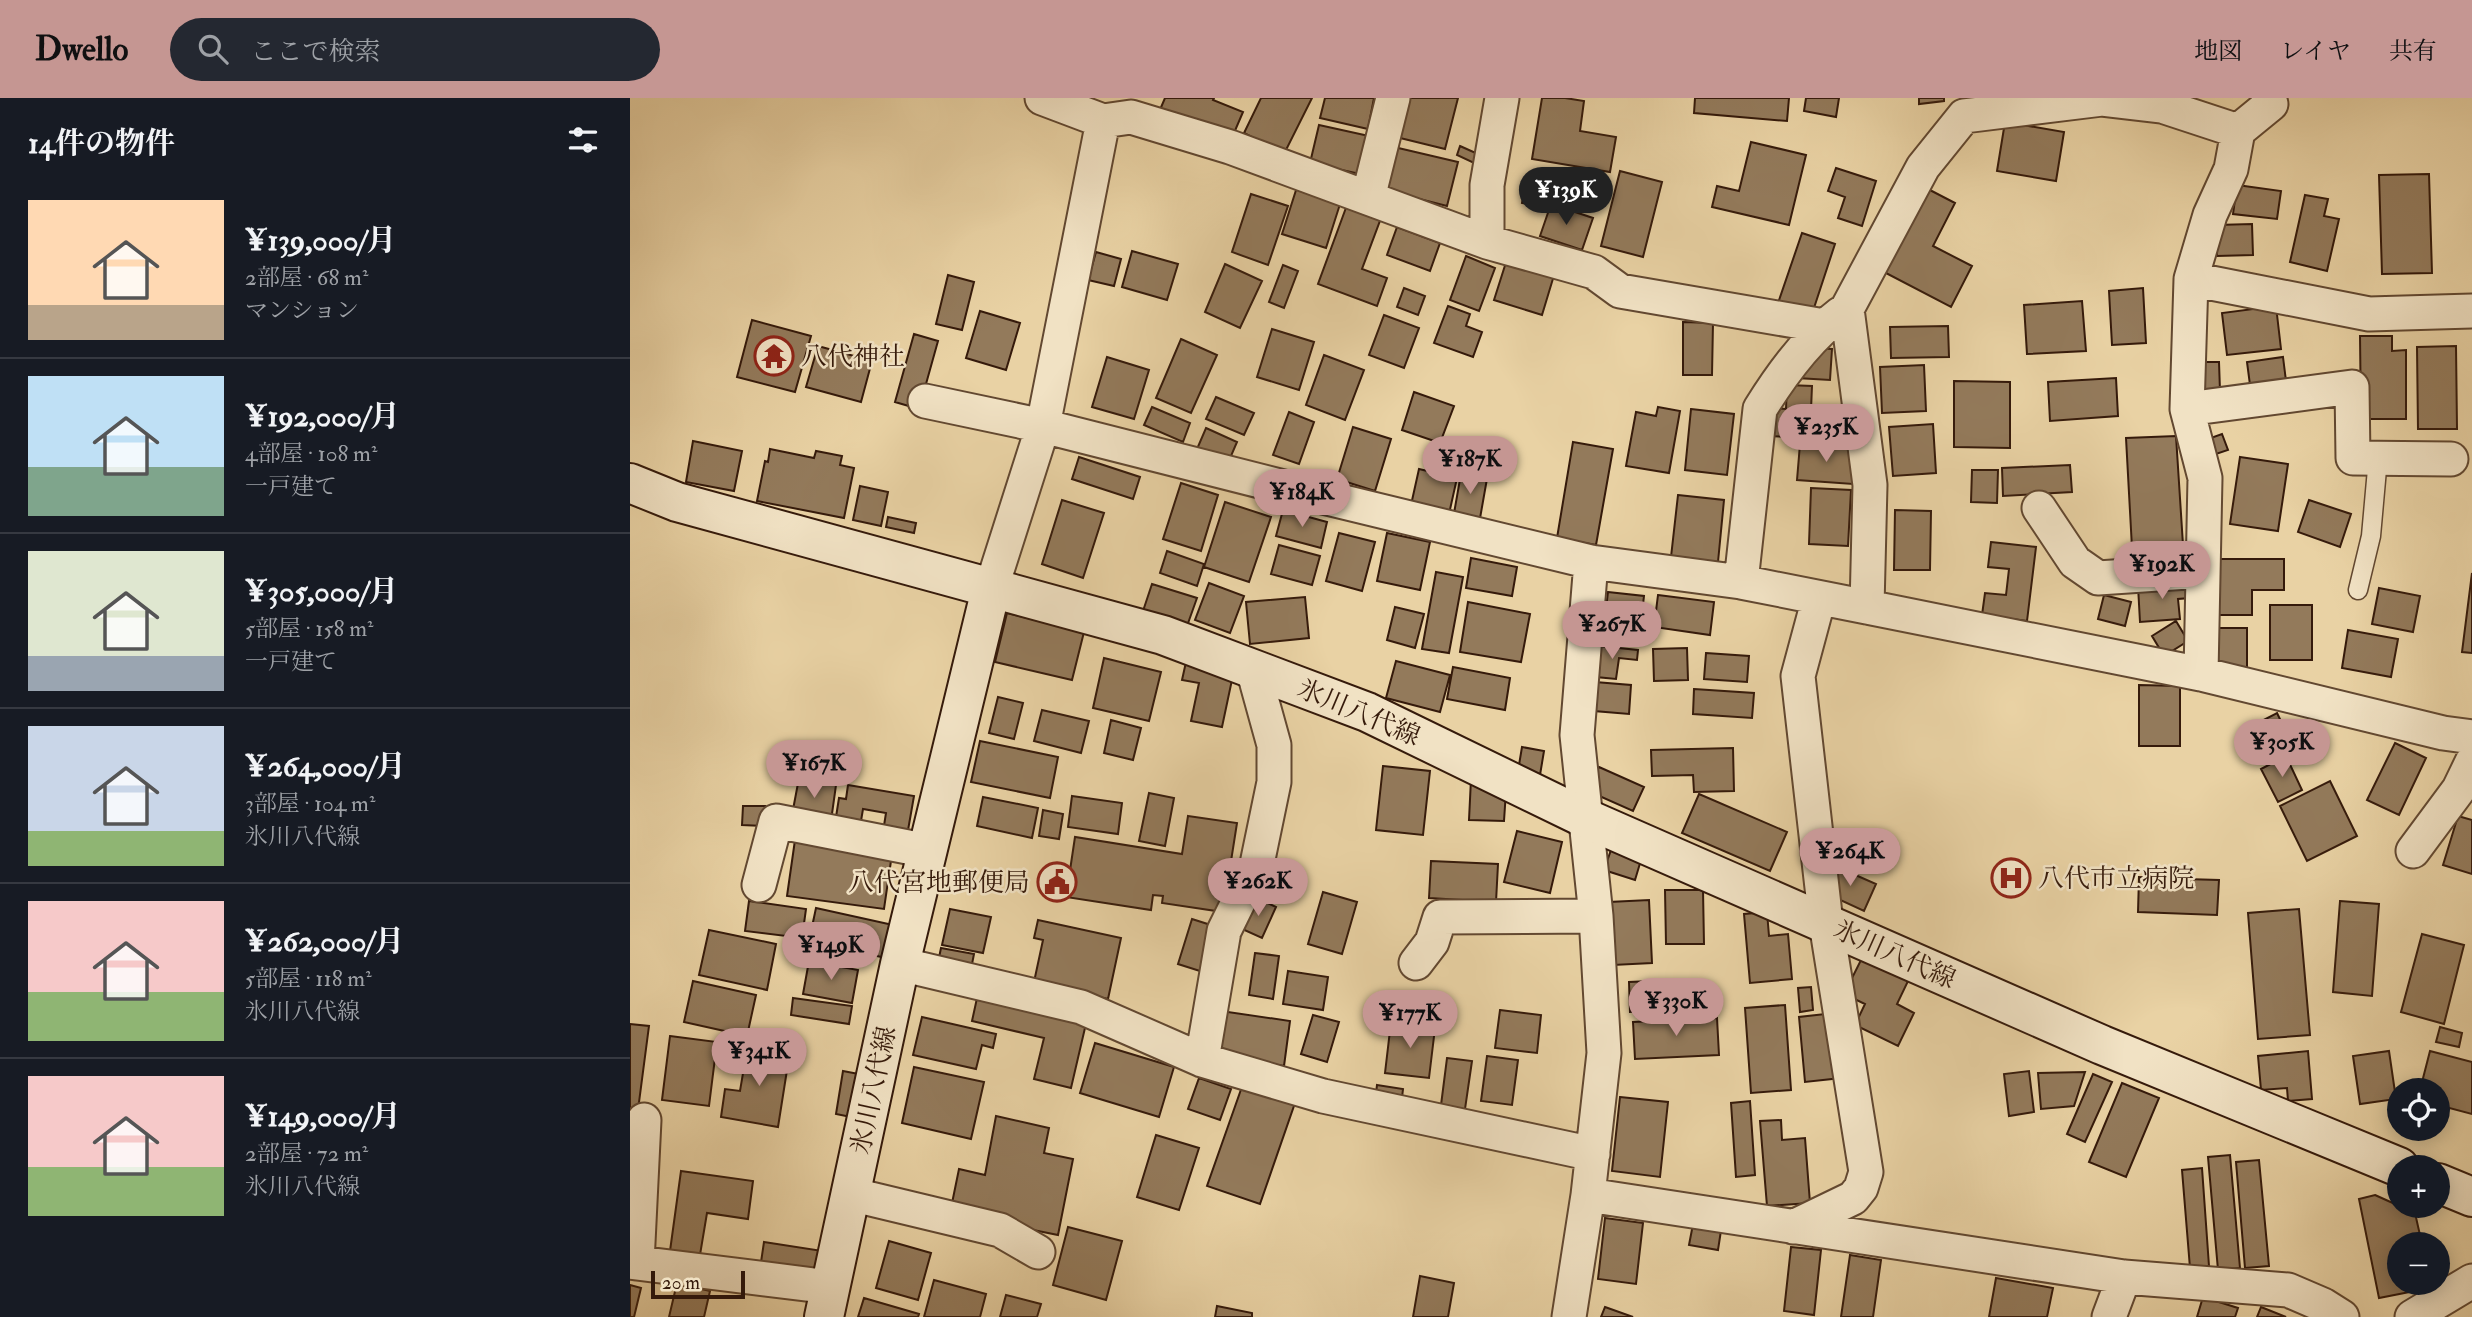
<!DOCTYPE html>
<html lang="ja">
<head>
<meta charset="utf-8">
<style>
	:root { --surface:#171b24; --page:#242831; --text:#f1f3f6; --muted:#9ea1a6; --line:#363941; --accent:#c59692 }
	body { margin:0; font-family:"IM FELL Double Pica","Noto Serif JP",serif; background:var(--page); color:var(--text); height:100vh; display:flex; flex-direction:column; font-size:26px; white-space:nowrap }
	* { box-sizing:border-box; margin:0 }
	p { font-size:23px; color:var(--muted) }
	.icon { flex:none; width:38px; height:38px; fill:none; stroke:currentColor; stroke-width:2; stroke-linecap:round; stroke-linejoin:round }
	.map { position:relative; flex:1; overflow:hidden }
	.sheet { display:flex; flex-direction:column; background:var(--surface); width:630px }
	.sheet>* { flex:none }
	.fabs { position:absolute; left:1757px; top:980px; display:grid; gap:14px }
	.fabs a { display:grid; place-items:center; width:63px; height:63px; border-radius:50%; background:var(--surface); box-shadow:0 4px 18px #0003; font-size:35px }
	.scale { position:absolute; left:21px; bottom:18px; width:94px; box-sizing:border-box; padding-left:7px; border:4px solid #351a0b; border-top:0; font-size:19px; line-height:24px; white-space:nowrap; color:#351a0b; -webkit-text-stroke:5px #f1e2c4; paint-order:stroke }
	.price { position:absolute; translate:-50% -60px; padding:0 16px; border-radius:24px; background:var(--accent); color:#111; font-size:23px; line-height:46px; filter:drop-shadow(0 2px 4px #0008) }
	.price::after { content:''; position:absolute; left:50%; top:42px; width:21px; height:16px; margin-left:-10px; background:inherit; clip-path:polygon(0 0,100% 0,50% 100%) }
	.price.current { background:#222; color:#fff }
	ul { padding:0; list-style:none }
	li { display:flex; align-items:center; gap:21px; height:175px; padding:0 28px }
	li+li { border-top:2px solid var(--line) }
	li span { display:grid; place-items:center; flex:none; width:196px; height:140px; border-radius:0px; color:#555 }
	li>.icon { margin-inline-start:auto }
	span .icon { width:84px; height:84px; fill:#fffc; stroke-width:1 }
	li b { font-size:30px }
	h2 { display:flex; justify-content:space-between; align-items:center; height:84px; padding:0 28px; font-size:30px }
	header { display:flex; align-items:center; gap:42px; box-sizing:border-box; height:98px; padding:0 35px; background:var(--accent); color:#111 }
	header strong { font-size:33px }
	nav { display:flex; gap:38px; margin-inline-start:auto; font-size:24px }
	.search { width:490px; height:63px; background:var(--page); display:flex; align-items:center; gap:18px; box-sizing:border-box; padding:0 24px; border-radius:38px; color:var(--muted); font-size:26px }
	main { display:flex; flex:1; min-height:0 }
	.map>svg:first-child { display:block }
	.building { fill:#937a5b; stroke:#351a0b; stroke-width:2 }
	.lines { fill:none; stroke-linecap:round; stroke-linejoin:round }
	.lane-casing { stroke:#624831; stroke-width:21 }
	.street-casing { stroke:#624831; stroke-width:37 }
	.secondary-casing { stroke:#351a0b; stroke-width:42 }
	.lane { stroke:#f1e2c4; stroke-width:18 }
	.street { stroke:#f1e2c4; stroke-width:33 }
	.secondary { stroke:#f1e2c4; stroke-width:38 }
	.labels { text-anchor:middle; stroke-width:5; stroke-linejoin:round; paint-order:stroke }
	.poi-label { font-size:26px; fill:#351a0b; stroke:#f1e2c4; text-anchor:start }
	.street-label { font-size:26px; fill:#351a0b; stroke:#f1e2c4 }
</style>
</head>
<body>
<header>
<strong>Dwello</strong>
<div class="search"><svg class="icon" aria-label="search" viewBox="0 0 24 24"><circle cx="10" cy="10" r="6"/><path d="M15 15l6 6"/></svg>ここで検索</div>
<nav><a>地図</a><a>レイヤ</a><a>共有</a></nav>
</header>
<main>
<section class="sheet">
<h2>14件の物件<svg class="icon" aria-label="filters" viewBox="0 0 24 24"><path d="M4 7h16M4 17h16"/><circle cx="9" cy="7" r="2"/><circle cx="15" cy="17" r="2"/></svg></h2>
<ul>
<li><span style="background:linear-gradient(#ffd9b3 75%,#b9a48a 0)"><svg class="icon" aria-label="home" viewBox="0 0 24 24"><path d="M3 11l9-7 9 7M6 9v11h12V9"/></svg></span><div><b>¥139,000/月</b><p>2部屋 · 68 m²</p><p>マンション</p></div></li>
<li><span style="background:linear-gradient(#bfe0f5 65%,#7fa58c 0)"><svg class="icon" aria-label="home" viewBox="0 0 24 24"><path d="M3 11l9-7 9 7M6 9v11h12V9"/></svg></span><div><b>¥192,000/月</b><p>4部屋 · 108 m²</p><p>一戸建て</p></div></li>
<li><span style="background:linear-gradient(#dfe7d0 75%,#9aa5b1 0)"><svg class="icon" aria-label="home" viewBox="0 0 24 24"><path d="M3 11l9-7 9 7M6 9v11h12V9"/></svg></span><div><b>¥305,000/月</b><p>5部屋 · 158 m²</p><p>一戸建て</p></div></li>
<li><span style="background:linear-gradient(#c9d6e8 75%,#8fb573 0)"><svg class="icon" aria-label="home" viewBox="0 0 24 24"><path d="M3 11l9-7 9 7M6 9v11h12V9"/></svg></span><div><b>¥264,000/月</b><p>3部屋 · 104 m²</p><p>氷川八代線</p></div></li>
<li><span style="background:linear-gradient(#f6c9c9 65%,#8fb573 0)"><svg class="icon" aria-label="home" viewBox="0 0 24 24"><path d="M3 11l9-7 9 7M6 9v11h12V9"/></svg></span><div><b>¥262,000/月</b><p>5部屋 · 118 m²</p><p>氷川八代線</p></div></li>
<li><span style="background:linear-gradient(#f6c9c9 65%,#8fb573 0)"><svg class="icon" aria-label="home" viewBox="0 0 24 24"><path d="M3 11l9-7 9 7M6 9v11h12V9"/></svg></span><div><b>¥149,000/月</b><p>2部屋 · 72 m²</p><p>氷川八代線</p></div></li>
</ul>
</section>
<div class="map">
<svg width="1842" height="1219" viewBox="0 0 1842 1219">
	<rect width="100%" height="100%" fill="#e9d2a4"/>
	<filter id="stains"><feTurbulence type="fractalNoise" baseFrequency=".00286" numOctaves="4"/><feColorMatrix values="0 0 0 0 .2 0 0 0 0 .09 0 0 0 0 .02 0 0 0 .5 -.17"/></filter>
	<radialGradient id="worn" r=".72"><stop offset=".6" stop-color="#630" stop-opacity="0"/><stop offset="1" stop-color="#630" stop-opacity=".3"/></radialGradient>
	<path class="building" d="M535 0H584L583 2 613 14 601 42 529 14Z
		M631 0H682L654 56 614 35Z
		M695 0H744L738 31 690 20Z
		M775 0H828L815 51 766 39Z
		M912 0H935L954 3 950 33 986 39 980 74 902 61Z
		M1065 0H1159L1157 23 1064 15Z
		M1176 0H1209L1206 19 1174 13Z
		M1289 0H1314V3L1289 6Z
		M1375 24 1434 34 1426 83 1367 73Z
		M689 27 739 38 730 76 680 65Z
		M1121 44 1176 57 1159 127 1082 109 1087 88 1109 93Z
		M830 48 848 56 844 65 827 57Z
		M764 49 828 64 817 108 754 92Z
		M1206 70 1246 83 1232 128 1208 120 1215 99 1198 93Z
		M990 73 1032 84 1013 159 971 148Z
		M1799 76 1802 175 1752 176 1749 77Z
		M1607 87 1651 93 1647 121 1603 116Z
		M895 88 913 91 909 108 892 105Z
		M667 89 711 103 696 150 652 136Z
		M1296 90 1325 105 1303 148 1342 168 1321 209 1254 174Z
		M621 96 658 108 638 167 602 154Z
		M1675 97 1698 101 1694 118 1709 121 1697 173 1660 164Z
		M921 106 963 120 952 152 910 138Z
		M717 107 751 120 732 171 757 180 747 208 688 186Z
		M1622 126 1623 157 1587 158 1586 127Z
		M767 129 810 145 800 173 757 157Z
		M1172 135 1205 146 1181 219 1147 208Z
		M502 153 548 166 537 202 492 189Z
		M466 154 491 161 484 188 458 182Z
		M836 158 865 170 849 213 820 202Z
		M878 158 925 174 912 217 864 202Z
		M595 166 632 183 610 230 575 214Z
		M653 167 668 173 654 210 639 204Z
		M318 177 344 184 332 232 306 226Z
		M774 190 795 198 788 217 767 209Z
		M1513 190 1516 245 1482 247 1479 193Z
		M1452 203 1456 253 1397 256 1394 207Z
		M818 208 840 216 836 228 852 234 843 259 804 245Z
		M1646 208 1651 251 1597 257 1592 215Z
		M350 213 390 225 376 272 336 260Z
		M754 217 789 230 774 270 739 257Z
		M122 222 181 238 165 294 107 279Z
		M1053 224 1083 225 1082 277H1053Z
		M1318 228 1319 259 1261 260 1260 229Z
		M642 231 684 244 669 292 627 279Z
		M284 236 308 243 289 311 265 304Z
		M1730 238H1762V253L1776 252V321H1731Z
		M551 241 587 257 561 315 526 300Z
		M188 248 242 263 231 304 176 289Z
		M1826 248 1827 331H1788L1787 249Z
		M1182 250 1202 251 1200 282 1167 280Z
		M694 257 734 272 715 322 676 307Z
		M477 259 519 272 504 321 462 309Z
		M1653 259 1656 283 1620 287 1617 264Z
		M1572 264H1589L1590 293 1573 294Z
		M1294 267 1296 313 1252 315 1250 269Z
		M1486 280 1488 318 1420 323 1418 284Z
		M1324 283 1380 284V350L1324 349Z
		M1157 287 1182 288 1181 312 1207 313 1206 341 1137 338 1138 310 1156 311Z
		M784 294 824 308 810 345 772 332Z
		M586 299 624 315 614 337 576 321Z
		M522 309 560 325 553 344 514 327Z
		M1028 309 1050 313 1039 375 996 368 1006 314 1026 318Z
		M1061 311 1104 316 1097 377 1055 372Z
		M659 314 684 324 669 366 643 357Z
		M1303 326 1306 375 1263 378 1259 329Z
		M723 329 761 341 745 393 707 381Z
		M576 330 607 344 598 365 567 351Z
		M1592 336 1598 352 1580 358 1575 342Z
		M1546 338 1553 447 1502 450 1496 340Z
		M63 343 112 353 104 393 56 384Z
		M943 344 983 351 966 447 927 440Z
		M1170 346 1226 351 1223 386 1167 382Z
		M140 351 184 360 186 353 212 358 210 367 224 370 214 420 127 403 135 363 138 364Z
		M449 359 510 379 503 401 442 381Z
		M1610 359 1658 366 1648 433 1600 426Z
		M1440 367 1442 394 1373 398 1372 370Z
		M832 370 858 375 849 426 823 421Z
		M789 371 827 380 819 416 781 407Z
		M1342 372H1368L1367 405 1341 404Z
		M551 385 588 397 571 453 533 441Z
		M230 388 258 394 251 428 223 422Z
		M1181 390 1221 392 1218 448 1179 446Z
		M1048 397 1094 402 1088 464 1041 459Z
		M432 402 474 415 453 480 412 466Z
		M1679 402 1721 416 1710 449 1668 434Z
		M595 404 641 419 619 484 574 469Z
		M653 412 697 424 691 450 646 438Z
		M1265 412 1301 413 1300 472H1264Z
		M258 419 286 425 284 435 256 429Z
		M709 435 745 444 732 493 696 483Z
		M757 435 800 444 790 492 747 483Z
		M1361 444 1406 449 1397 523 1352 517 1355 495 1376 497 1379 471 1358 469Z
		M649 447 690 458 682 487 641 476Z
		M537 453 574 466 567 488 530 475Z
		M841 460 887 469 882 498 836 490Z
		M1583 461H1654V492H1622V517H1583Z
		M806 474 833 479 819 555 792 551Z
		M1842 475V555L1832 554Z
		M1558 484 1560 500 1548 501 1550 521 1510 524 1508 488Z
		M579 485 614 498 600 535 565 522Z
		M522 486 567 500 557 528 513 513Z
		M1749 490 1790 498 1783 534 1742 526Z
		M978 494 1014 498 1009 540 973 536Z
		M1028 497 1084 504 1080 537 1024 529Z
		M1474 497 1501 504 1495 528 1468 521Z
		M675 499 679 540 620 546 616 504Z
		M838 504 900 516 891 564 830 554Z
		M1640 507H1682V562H1640Z
		M765 509 794 516 785 550 757 542Z
		M377 515 454 534 442 582 365 564Z
		M1546 523 1558 543 1534 558 1522 538Z
		M1586 530H1617V572L1585 571Z
		M1718 532 1768 541 1761 579 1712 570Z
		M969 548 1008 552 1007 562 989 560 986 581 966 579Z
		M1057 550 1058 582 1024 583 1023 551Z
		M1076 555 1119 558 1117 584 1074 581Z
		M474 560 531 574 519 623 463 610Z
		M766 563 820 577 810 614 756 600Z
		M556 564 603 577 592 629 561 623 569 585 552 582Z
		M823 569 880 580 875 612 817 601Z
		M965 584 1001 587 999 616 964 613Z
		M1509 587 1550 588V648H1509Z
		M1064 591 1124 595 1122 620 1063 616Z
		M368 599 393 605 384 641 359 635Z
		M412 612 459 623 451 655 404 643Z
		M1647 615 1661 644 1634 658 1620 629Z
		M481 622 511 630 503 662 474 655Z
		M350 643 428 659 420 700 341 684Z
		M1765 645 1796 660 1769 717 1737 702Z
		M892 649 914 653 910 677 888 673Z
		M1103 650 1104 693 1064 694 1063 677 1022 678 1021 652Z
		M1656 658 1672 692 1648 704 1631 671Z
		M753 668 800 673 793 737 746 732Z
		M969 669 1014 689 1003 713 958 693Z
		M169 680 206 687 201 723 162 717Z
		M841 681 876 693 874 723 839 722Z
		M1700 683 1727 738 1677 763 1650 708Z
		M218 687 284 698 277 738 253 734 256 715 233 711 231 723 206 719 209 700 216 701Z
		M519 695 544 700 535 748 509 743Z
		M1069 696 1157 734 1140 773 1052 735Z
		M442 698 492 705 488 736 438 729Z
		M353 699 408 710 402 740 347 728Z
		M113 708H135V728L112 727Z
		M413 712 433 716 429 741 409 738Z
		M558 718 607 725 593 814 532 805 533 798 523 797 521 812 436 799 445 739 552 756Z
		M1828 718 1842 722V776L1813 767Z
		M887 733 932 744 920 795 874 784Z
		M165 742 262 756 254 811 157 798Z
		M981 752 1011 762 1005 782 974 772Z
		M801 763 868 766 866 804 799 800Z
		M1205 768 1246 786 1234 813 1193 794Z
		M1534 773H1555V781L1589 782 1587 817 1508 814 1509 779 1533 780Z
		M1035 792H1073L1074 846H1036Z
		M693 794 727 804 712 856 678 846Z
		M625 799 646 809 632 840 610 830Z
		M1019 802 1022 865 983 867 979 804Z
		M119 803 176 811 172 840 115 833Z
		M1710 803 1749 806 1742 898 1703 894Z
		M186 810 263 827 256 860 179 843Z
		M320 811 361 819 353 855 312 847Z
		M1669 811 1680 937 1628 941 1618 815Z
		M1137 814 1139 838 1158 836 1162 881 1120 885 1114 816Z
		M562 821 587 829 573 874 548 866Z
		M408 822 491 840 478 901 404 884 413 842 404 840Z
		M79 832 146 846 137 892 69 877Z
		M1792 836 1834 847 1814 926 1771 914Z
		M311 850 344 856 339 881 306 874Z
		M625 855 649 858 643 901 619 897Z
		M1233 858 1279 881 1267 906 1284 915 1268 948 1225 927 1235 906 1214 896Z
		M179 863 228 872 222 905 173 896Z
		M658 873 698 879 693 912 653 906Z
		M1047 882 1049 912 1000 914 999 884Z
		M63 883 126 897 117 938 54 924Z
		M1181 889 1183 912 1170 914 1168 890Z
		M349 891 458 917 441 990 404 981 414 940 342 923Z
		M163 900 222 908 219 926 161 917Z
		M1155 907 1161 992 1121 995 1115 910Z
		M870 912 911 917 907 955 865 950Z
		M591 913 660 923 654 968 586 958Z
		M1204 915 1211 980 1175 984 1169 919Z
		M683 917 709 924 697 964 671 956Z
		M292 919 366 936 363 950 352 947 346 971 283 957Z
		M1087 920 1089 957 1005 961 1003 924Z
		M761 924 805 930 799 980 755 975Z
		M0 926 19 928 8 1012 0 1011Z
		M1810 929 1832 935 1829 949 1806 944Z
		M40 938 87 944 79 1008 32 1002Z
		M465 945 544 969 529 1019 450 995Z
		M118 946 160 953 148 1029 91 1019 95 991 110 993Z
		M1678 953 1682 1001 1658 1003 1657 990 1631 992 1628 958Z
		M1759 953 1766 1001 1730 1006 1723 958Z
		M1800 953 1842 964V1016L1808 1007V992H1790Z
		M857 958 888 962 882 1007 851 1003Z
		M817 960 842 963 834 1018 810 1015Z
		M284 969 354 984 341 1041 272 1025Z
		M213 973 234 977 226 1020 206 1016Z
		M1399 973 1404 1014 1379 1018 1374 976Z
		M1455 974 1444 1008 1411 1011 1408 975Z
		M1463 976 1482 984 1455 1044 1437 1036Z
		M569 980 601 991 590 1022 558 1011Z
		M614 983 666 1002 630 1106 577 1088Z
		M1492 985 1529 1000 1496 1079 1459 1064Z
		M747 987 773 991 771 1008 745 1004Z
		M990 999 1038 1004 1030 1079 982 1073Z
		M1120 1003 1125 1077 1106 1079 1101 1005Z
		M366 1018 419 1030 414 1055 443 1061 428 1137 320 1115 329 1071 355 1077Z
		M1151 1022 1152 1042 1175 1040 1180 1105 1137 1108 1130 1023Z
		M526 1037 569 1050 549 1112 507 1099Z
		M1600 1057 1610 1170 1588 1172 1578 1059Z
		M1629 1062 1639 1168 1615 1170 1606 1064Z
		M1572 1070 1579 1168 1560 1170 1552 1072Z
		M51 1073 123 1083 118 1121 77 1115 70 1157 40 1153Z
		M1745 1097 1785 1115 1792 1146H1769V1185H1799L1800 1190 1749 1200 1729 1101Z
		M975 1120 1013 1125 1006 1186 968 1181Z
		M1064 1121 1092 1126 1088 1152 1059 1147Z
		M438 1129 492 1143 476 1202 423 1187Z
		M259 1143 301 1155 288 1202 246 1190Z
		M134 1144 199 1154 195 1182 130 1171Z
		M1161 1149 1191 1152 1184 1217 1154 1213Z
		M1220 1157 1251 1162 1243 1219H1211Z
		M790 1178 824 1185 818 1219H783Z
		M1366 1180 1423 1190 1417 1219H1359Z
		M304 1182 356 1196 350 1219H294Z
		M47 1185 80 1193 74 1219H39Z
		M0 1187 11 1190 4 1219H0Z
		M376 1197 411 1206 407 1219H370Z
		M1573 1199 1608 1210 1605 1219H1567Z
		M234 1200 289 1216 288 1219H228Z
		M587 1208 622 1215V1219H585Z
		M975 1209 1003 1219H971Z
		M1631 1209 1656 1219H1627Z"/>
	<g class="lines">
		<g class="lane-casing">
			<path id="lane" d="M1728 492 1741 438 1748 360"/>
		</g>
		<g class="street-casing">
			<path id="street" d="M412 0 473 23 501 19 600 49 857 144 964 174 990 193 1194 228
				M738 100 763 0
				M857 144V87L872 0
				M1561 181 1580 117 1601 71 1608 33 1641 6
				M295 303 413 328 689 398 961 464 1111 484 1237 509 1571 576 1813 635 1842 639
				M1557 311 1722 289 1723 360 1821 361
				M1409 410 1445 464 1468 480 1573 473
				M1111 484 1130 311C1151 277 1178 240 1210 216
				M361 491 413 328 473 23
				M1237 509 1240 387 1217 211 1293 69 1334 18 1472 1 1532 8 1608 33
				M1571 576 1575 380 1557 311 1561 181 1739 216 1842 213
				M1783 753 1829 691 1842 664
				M129 787 146 723 298 753
				M786 865 802 844 810 819 966 818
				M270 866 451 909 572 962 693 998 963 1056
				M572 962 594 833 627 766 644 684V647L623 571
				M220 1096 370 1132 408 1154
				M958 1097 1494 1179 1658 1192 1693 1207 1712 1219
				M1163 1129 1223 1100 1231 1090 1236 1074 1196 825 1168 578 1189 500
				M0 1164 200 1189
				M7 1165 14 1022
				M939 1219 958 1097 974 955 966 818 947 637 961 464
				M1479 1219 1494 1179
				M1782 1219 1842 1183"/>
		</g>
		<g class="secondary-casing">
			<path id="secondary" d="M0 385 47 404 533 537 737 614 955 720 1472 947 1769 1069
				M1808 1085 1842 1099
				M194 1219 270 866 361 491"/>
		</g>
		<use href="#lane" class="lane"/>
		<use href="#street" class="street"/>
		<use href="#secondary" class="secondary"/>
	</g>
	<defs>
		<g id="temple-ring" transform="scale(2.0125)"><circle r="9.5" fill="#f1e2c4" stroke="#8f2418" stroke-width="1.5"/><path d="M0-6L5-2H3V0L6.5 2.5H4V6H1.5V3h-3V6H-4V2.5H-6.5L-3 0V-2H-5Z" fill="#8f2418"/></g>
		<g id="hospital-ring" transform="scale(2.0125)"><circle r="9.5" fill="#f1e2c4" stroke="#8f2418" stroke-width="1.5"/><path d="M-5-5h3v3.5h4V-5h3V5h-3V1.5h-4V5h-3Z" fill="#8f2418"/></g>
		<g id="civic-ring" transform="scale(2.0125)"><circle r="9.5" fill="#f1e2c4" stroke="#8f2418" stroke-width="1.5"/><path d="M-.6-6.5H3V-4.5H.6V-3L4-1V1h2V6H-6V1h2V-1L-.6-3ZM-1.2 2.5V6h2.4V2.5Z" fill="#8f2418"/></g>
	</defs>
	<g fill-rule="evenodd">
		<use href="#temple-ring" x="144" y="258"/>
		<use href="#hospital-ring" x="1381" y="780"/>
		<use href="#civic-ring" x="427" y="784"/>
	</g>
	<g class="labels">
		<g class="poi-label">
			<text x="171" y="267">八代神社</text>
			<text x="1408" y="789">八代市立病院</text>
			<text x="400" y="793" text-anchor="end">八代宮地郵便局</text>
		</g>
		<g class="street-label">
			<text transform="translate(729 614) rotate(23)" y="9">氷川八代線</text>
			<text transform="translate(1265 856) rotate(24)" y="9">氷川八代線</text>
			<text transform="translate(243 992) rotate(-78)" y="9">氷川八代線</text>
		</g>
	</g>
	<rect width="100%" height="100%" filter="url(#stains)"/>
	<rect width="100%" height="100%" fill="url(#worn)"/>
</svg>
<div class="fabs">
<a><svg class="icon" aria-label="locate" viewBox="0 0 24 24"><circle cx="12" cy="12" r="6"/><path d="M12 2v4M12 18v4M2 12h4M18 12h4"/></svg></a>
<a>+</a>
<a>−</a>
</div>
<div class="scale">20 m</div>
<b class="price current" style="left:936px;top:129px">¥139K</b>
<b class="price" style="left:1196px;top:366px">¥235K</b>
<b class="price" style="left:840px;top:398px">¥187K</b>
<b class="price" style="left:672px;top:431px">¥184K</b>
<b class="price" style="left:1532px;top:503px">¥192K</b>
<b class="price" style="left:982px;top:563px">¥267K</b>
<b class="price" style="left:1652px;top:681px">¥305K</b>
<b class="price" style="left:184px;top:702px">¥167K</b>
<b class="price" style="left:1220px;top:790px">¥264K</b>
<b class="price" style="left:628px;top:820px">¥262K</b>
<b class="price" style="left:201px;top:884px">¥149K</b>
<b class="price" style="left:1046px;top:940px">¥330K</b>
<b class="price" style="left:780px;top:952px">¥177K</b>
<b class="price" style="left:129px;top:990px">¥341K</b>
</div>
</main>
</body>
</html>
